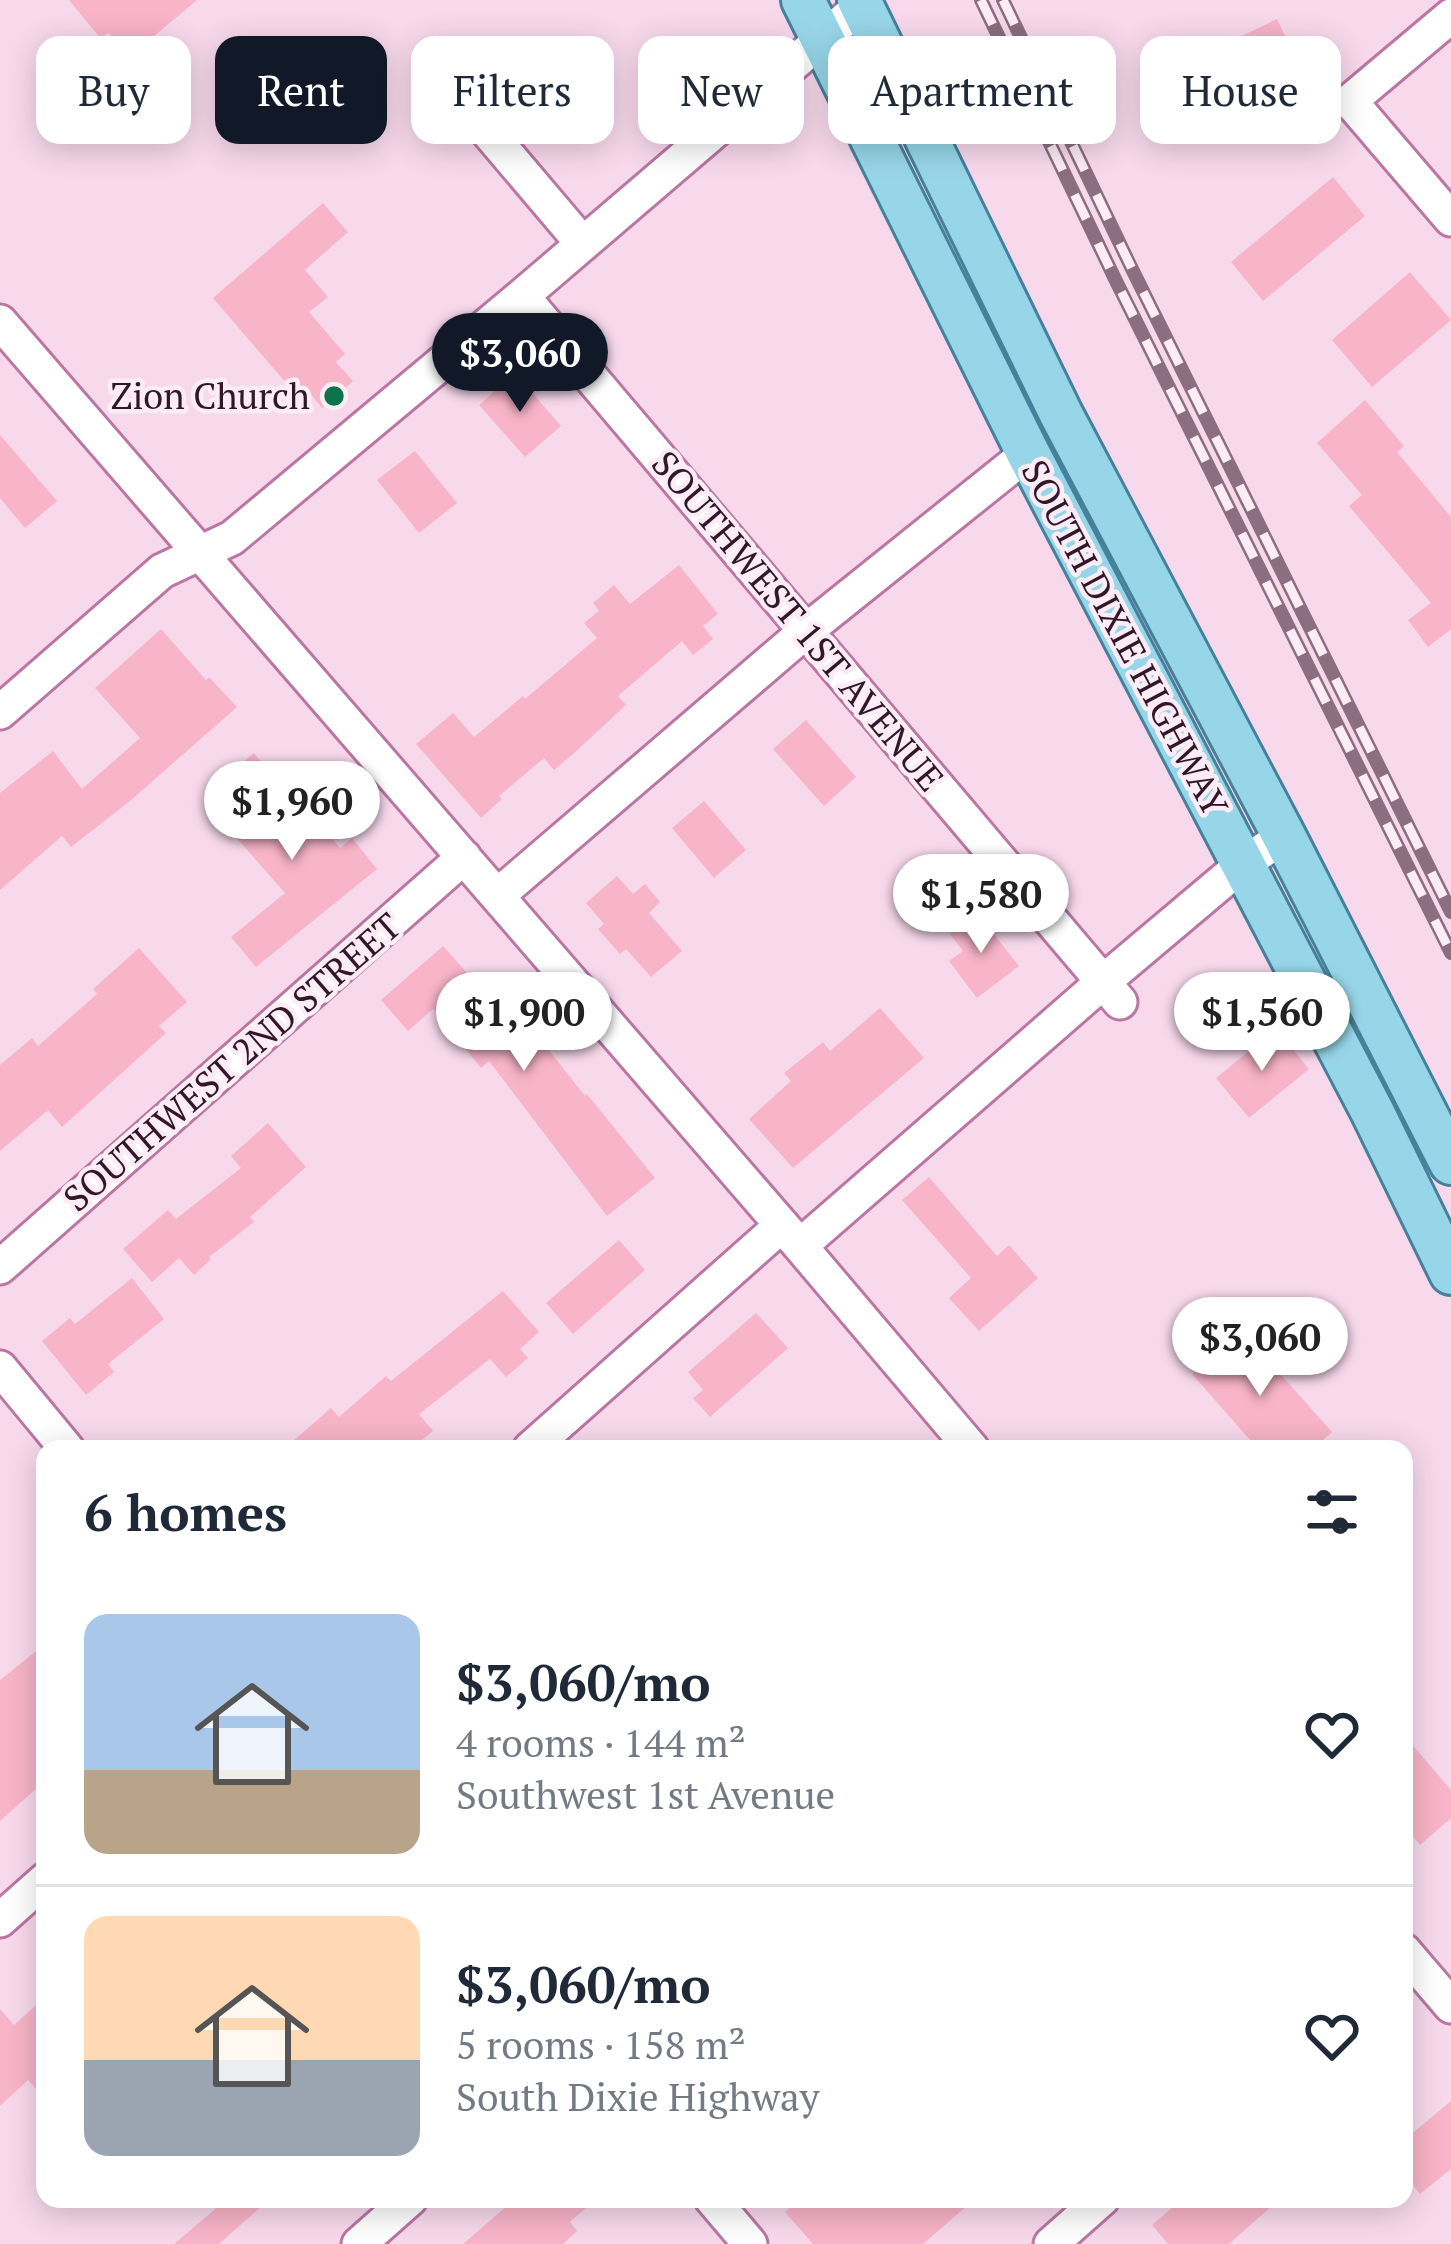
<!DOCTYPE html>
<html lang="en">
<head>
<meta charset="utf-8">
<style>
	:root { --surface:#fff; --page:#f6f6f7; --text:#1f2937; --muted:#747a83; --line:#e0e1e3; --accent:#111827 }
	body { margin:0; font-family:"PT Serif",serif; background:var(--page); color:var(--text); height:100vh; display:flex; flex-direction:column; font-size:45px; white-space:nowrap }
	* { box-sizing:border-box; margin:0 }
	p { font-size:39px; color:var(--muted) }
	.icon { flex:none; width:66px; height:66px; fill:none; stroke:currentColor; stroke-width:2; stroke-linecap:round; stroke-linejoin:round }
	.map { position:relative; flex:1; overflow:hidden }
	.side { position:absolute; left:36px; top:1440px; width:1377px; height:768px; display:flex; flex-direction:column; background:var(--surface); border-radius:24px; box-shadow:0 6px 30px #0003 }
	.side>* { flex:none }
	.hud { position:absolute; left:36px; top:36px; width:1380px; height:108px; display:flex; gap:24px }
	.price { position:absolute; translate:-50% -102px; padding:0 27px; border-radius:42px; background:#fff; color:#222; font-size:39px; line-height:78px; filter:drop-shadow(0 3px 6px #0008) }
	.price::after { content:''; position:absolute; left:50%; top:72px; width:36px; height:27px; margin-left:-18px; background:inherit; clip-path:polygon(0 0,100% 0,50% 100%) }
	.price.active { background:var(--accent); color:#fff }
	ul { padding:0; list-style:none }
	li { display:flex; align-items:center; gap:36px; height:300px; padding:0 48px }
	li+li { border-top:3px solid var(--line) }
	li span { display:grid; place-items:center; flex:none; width:336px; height:240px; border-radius:24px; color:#555 }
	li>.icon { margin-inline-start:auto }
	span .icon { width:144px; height:144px; fill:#fffc; stroke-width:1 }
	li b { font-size:51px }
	h2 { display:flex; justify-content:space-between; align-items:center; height:144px; padding:0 48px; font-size:51px }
	.chip { padding:0 42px; border-radius:24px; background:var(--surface); box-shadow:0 6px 30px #0003; font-size:42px; line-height:108px }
	.chip.active { background:var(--accent); color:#fff }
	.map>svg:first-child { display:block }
	.building { fill:#f8b4c8 }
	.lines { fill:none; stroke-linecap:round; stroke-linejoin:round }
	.minor-casing { stroke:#bb76a4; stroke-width:39 }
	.major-casing { stroke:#46819b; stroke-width:48 }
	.minor { stroke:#fff; stroke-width:33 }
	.major { stroke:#97d6e8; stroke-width:42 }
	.rail-casing { stroke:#8b6e81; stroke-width:14 }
	.rail { stroke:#fbecf5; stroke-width:9; stroke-dasharray:27; stroke-linecap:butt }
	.poi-dot { fill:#0c734b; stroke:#fbecf5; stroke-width:4.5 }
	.labels { text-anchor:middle; stroke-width:9; stroke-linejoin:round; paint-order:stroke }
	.poi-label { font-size:36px; fill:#32172a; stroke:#fbecf5; text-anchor:end }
	.street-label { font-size:36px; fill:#32172a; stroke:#fbecf5 }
</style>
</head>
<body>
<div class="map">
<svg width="1451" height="2244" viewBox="0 0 1451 2244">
	<rect width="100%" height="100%" fill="#f8d9ec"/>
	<path class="building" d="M69 0H197L128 58 108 33 101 39Z
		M1277 19 1311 90 1255 117 1225 52 1234 47 1231 41Z
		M1333 177 1365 216 1263 301 1231 262Z
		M323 203 348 232 305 270 328 297 309 312 345 354 336 362 353 381 322 408 308 391 299 398 213 298Z
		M1410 272 1451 320 1372 387 1332 340Z
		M515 373 561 426 525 457 479 405Z
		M1365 400 1404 446 1397 452 1451 517V629L1428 647 1408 620 1431 603 1349 506 1362 495 1317 443Z
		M0 435 57 501 25 528 0 498Z
		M415 451 457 503 419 533 377 480Z
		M679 565 718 614 703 626 713 639 693 655 682 641 618 696 626 705 573 754 554 770 544 758 499 796 502 799 481 818 416 744 453 713 474 737 523 696 525 699 597 638 584 623 599 611 593 603 614 585 630 604Z
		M161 629 206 680 209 677 237 707 130 801 71 847 62 836 0 890V793L53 751 82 789 140 738 95 688Z
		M806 720 856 777 824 806 773 749Z
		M254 753 286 792 289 789 340 848 352 838 377 869 256 967 231 937 285 893 235 836 263 812 231 772Z
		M704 801 746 850 714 878 672 828Z
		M617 876 633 894 645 884 660 902 649 913 682 951 651 977 626 949 620 954 598 929 604 924 586 903Z
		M977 913 1019 966 977 998 949 961 963 951 950 934Z
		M443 946 484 992 496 983 585 1096 587 1094 655 1178 607 1216 489 1061 481 1068 433 1009 408 1031 381 1000Z
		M139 948 187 1002 159 1026 166 1033 62 1127 48 1110 0 1151V1065L32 1038 38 1046 97 994 93 989Z
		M880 1008 924 1058 793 1168 749 1119 791 1081 784 1073 823 1042 830 1051Z
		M1276 1029 1309 1069 1249 1118 1216 1078Z
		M268 1123 306 1167 250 1217 254 1222 209 1257 211 1259 194 1275 179 1258 152 1282 123 1249 168 1210 176 1219 241 1168 231 1156Z
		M929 1177 997 1256 1009 1245 1038 1278 979 1331 949 1298 971 1278 902 1200Z
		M619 1240 645 1270 573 1334 546 1303Z
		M132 1278 164 1319 108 1364 114 1372 86 1395 42 1341 70 1318 75 1324Z
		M503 1291 539 1332 520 1349 528 1358 506 1377 490 1359 419 1414 433 1431 411 1449H284L331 1408 339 1417 386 1376 391 1381Z
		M756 1313 788 1348 710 1417 693 1398 703 1390 688 1372Z
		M1242 1331 1332 1432 1313 1449H1258L1192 1374Z
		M45 1644V1781L0 1821V1680Z
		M1404 1735 1451 1790V1818L1420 1845 1404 1826Z
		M45 1997V2099L28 2080 0 2106V2009L14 2025Z
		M1451 2101V2169L1420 2194 1404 2174V2140Z
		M227 2199H270L219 2244H174Z
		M515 2199H596L570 2222 577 2231 563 2244H463Z
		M800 2199H975L923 2244H813L785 2212Z
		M1182 2199H1280L1229 2244H1168L1152 2225Z"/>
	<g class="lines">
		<g class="minor-casing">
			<path id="minor" d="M1451 16 1350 101 1451 219
				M444 80 583 244
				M522 296 1120 1002
				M0 322 800 1246 972 1449
				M0 712 162 571 232 538 522 296 862 5
				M497 896 806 631 1028 453
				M800 1246 1103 982 1243 864 1284 836
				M0 1267 464 857
				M0 1368 67 1449
				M530 1449 782 1225
				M0 1920 45 1880
				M1404 1951 1451 2006
				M712 2199 750 2244
				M359 2244 410 2199
				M1051 2244 1102 2199"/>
		</g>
		<g class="major-casing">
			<path id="major" d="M803 0 1028 453 1373 1113 1451 1273
				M859 0 1061 414 1284 836 1451 1163"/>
		</g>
		<use href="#minor" class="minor"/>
		<use href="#major" class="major"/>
		<g class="rail-casing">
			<path id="rail" d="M981 0 1116 281 1451 953
				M1003 0 1133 271 1451 912"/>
		</g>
		<use href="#rail" class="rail"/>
	</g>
	<circle class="poi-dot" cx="334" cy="396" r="12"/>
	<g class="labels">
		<g class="poi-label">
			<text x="310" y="409">Zion Church</text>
		</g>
		<g class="street-label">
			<text transform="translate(798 621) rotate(50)" y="13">SOUTHWEST 1ST AVENUE</text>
			<text transform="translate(1125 638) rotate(62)" y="13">SOUTH DIXIE HIGHWAY</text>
			<text transform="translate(232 1062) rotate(-41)" y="13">SOUTHWEST 2ND STREET</text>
		</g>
	</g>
</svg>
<b class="price active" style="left:520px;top:415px">$3,060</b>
<b class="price" style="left:292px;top:863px">$1,960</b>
<b class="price" style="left:981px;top:956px">$1,580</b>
<b class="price" style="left:524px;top:1074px">$1,900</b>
<b class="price" style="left:1262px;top:1074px">$1,560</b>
<b class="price" style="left:1260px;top:1399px">$3,060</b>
<div class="hud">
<a class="chip">Buy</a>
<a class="chip active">Rent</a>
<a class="chip">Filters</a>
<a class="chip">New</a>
<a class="chip">Apartment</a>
<a class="chip">House</a>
</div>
<section class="side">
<h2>6 homes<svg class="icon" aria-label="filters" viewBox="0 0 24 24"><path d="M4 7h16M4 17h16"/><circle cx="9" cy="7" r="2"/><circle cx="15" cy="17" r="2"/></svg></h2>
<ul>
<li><span style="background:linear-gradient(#a9c7e8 65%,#b9a48a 0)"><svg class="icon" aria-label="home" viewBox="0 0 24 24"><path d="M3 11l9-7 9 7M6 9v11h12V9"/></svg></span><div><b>$3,060/mo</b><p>4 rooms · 144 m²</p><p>Southwest 1st Avenue</p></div><svg class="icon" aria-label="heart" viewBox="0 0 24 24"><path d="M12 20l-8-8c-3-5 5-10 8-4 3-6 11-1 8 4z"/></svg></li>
<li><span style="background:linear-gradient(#ffd9b3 60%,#9aa5b1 0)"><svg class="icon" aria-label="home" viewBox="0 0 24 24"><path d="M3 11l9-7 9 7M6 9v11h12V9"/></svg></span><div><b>$3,060/mo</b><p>5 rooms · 158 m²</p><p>South Dixie Highway</p></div><svg class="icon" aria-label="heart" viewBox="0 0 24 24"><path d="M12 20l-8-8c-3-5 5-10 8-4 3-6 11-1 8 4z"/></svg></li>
</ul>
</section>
</div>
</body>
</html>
